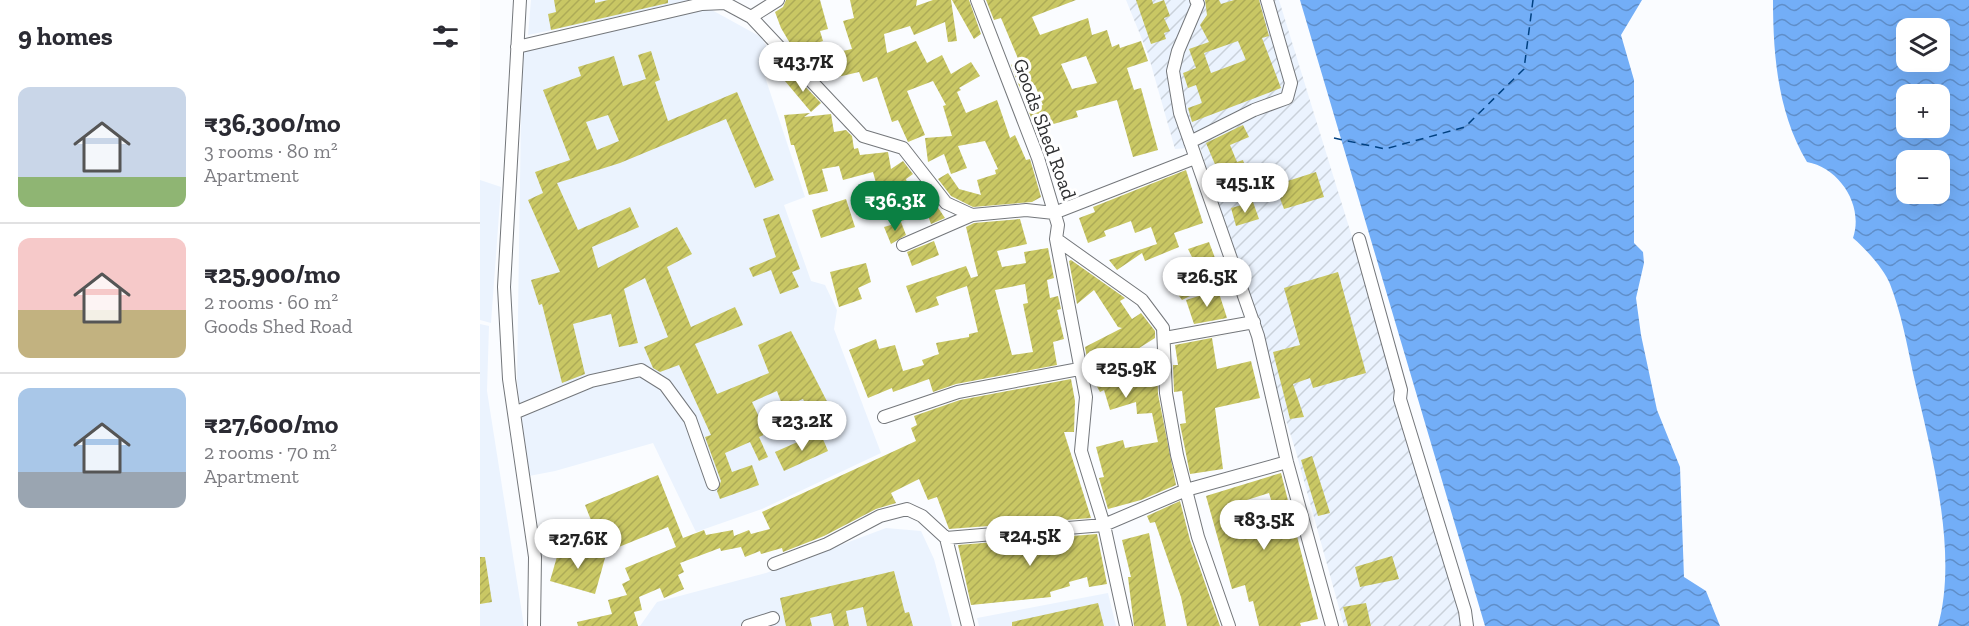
<!DOCTYPE html>
<html lang="en">
<head>
<meta charset="utf-8">
<style>
	:root { --surface:#fff; --page:#f2f2f3; --text:#2b2b33; --muted:#7c7c81; --line:#e1e1e2; --accent:#0b8043 }
	body { margin:0; font-family:"Zilla Slab",serif; background:var(--page); color:var(--text); height:100vh; display:flex; flex-direction:column; font-size:22px; white-space:nowrap }
	* { box-sizing:border-box; margin:0 }
	p { font-size:20px; color:var(--muted) }
	.icon { flex:none; width:33px; height:33px; fill:none; stroke:currentColor; stroke-width:2; stroke-linecap:round; stroke-linejoin:round }
	.map { position:relative; flex:1; overflow:hidden }
	.sheet { display:flex; flex-direction:column; background:var(--surface); width:480px }
	.sheet>* { flex:none }
	.fabs { position:absolute; left:1416px; top:18px; display:grid; gap:12px }
	.fabs a { display:grid; place-items:center; width:54px; height:54px; border-radius:12px; background:var(--surface); box-shadow:0 6px 24px #0002; font-size:30px }
	.price { position:absolute; translate:-50% -51px; padding:0 14px; border-radius:21px; background:#fff; color:#222; font-size:20px; line-height:39px; filter:drop-shadow(0 2px 3px #0008) }
	.price::after { content:''; position:absolute; left:50%; top:36px; width:18px; height:14px; margin-left:-9px; background:inherit; clip-path:polygon(0 0,100% 0,50% 100%) }
	.price.selected { background:var(--accent); color:#fff }
	ul { padding:0; list-style:none }
	li { display:flex; align-items:center; gap:18px; height:150px; padding:0 18px }
	li+li { border-top:2px solid var(--line) }
	li span { display:grid; place-items:center; flex:none; width:168px; height:120px; border-radius:12px; color:#555 }
	li>.icon { margin-inline-start:auto }
	span .icon { width:72px; height:72px; fill:#fffc; stroke-width:1 }
	li b { font-size:26px }
	h2 { display:flex; justify-content:space-between; align-items:center; height:72px; padding:0 18px; font-size:26px }
	main { display:flex; flex:1; min-height:0 }
	.map>svg:first-child { display:block }
	.built { fill:#ebf3fe }
	.industrial { fill:url(#industrial-furrows) }
	.water { fill:url(#water-waves); fill-rule:evenodd }
	.lines { fill:none; stroke-linecap:round; stroke-linejoin:round }
	.ferry { stroke:#014181; stroke-width:1.5; stroke-dasharray:8 6; stroke-linecap:butt }
	.building { fill:url(#building-hatch); fill-rule:evenodd }
	.minor-casing { stroke:#74777b; stroke-width:14 }
	.minor { stroke:#fff; stroke-width:12 }
	.labels { text-anchor:middle; stroke-width:6; stroke-linejoin:round; paint-order:stroke }
	.street-label { font-size:20px; fill:#2e2f31; stroke:#fff }
</style>
</head>
<body>
<main>
<section class="sheet">
<h2>9 homes<svg class="icon" aria-label="filters" viewBox="0 0 24 24"><path d="M4 7h16M4 17h16"/><circle cx="9" cy="7" r="2"/><circle cx="15" cy="17" r="2"/></svg></h2>
<ul>
<li><span style="background:linear-gradient(#c9d6e8 75%,#8fb573 0)"><svg class="icon" aria-label="home" viewBox="0 0 24 24"><path d="M3 11l9-7 9 7M6 9v11h12V9"/></svg></span><div><b>₹36,300/mo</b><p>3 rooms · 80 m²</p><p>Apartment</p></div></li>
<li><span style="background:linear-gradient(#f6c9c9 60%,#c2b280 0)"><svg class="icon" aria-label="home" viewBox="0 0 24 24"><path d="M3 11l9-7 9 7M6 9v11h12V9"/></svg></span><div><b>₹25,900/mo</b><p>2 rooms · 60 m²</p><p>Goods Shed Road</p></div></li>
<li><span style="background:linear-gradient(#a9c7e8 70%,#9aa5b1 0)"><svg class="icon" aria-label="home" viewBox="0 0 24 24"><path d="M3 11l9-7 9 7M6 9v11h12V9"/></svg></span><div><b>₹27,600/mo</b><p>2 rooms · 70 m²</p><p>Apartment</p></div></li>
</ul>
</section>
<div class="map">
<svg width="1489" height="626" viewBox="0 0 1489 626">
	<defs>
		<pattern id="industrial-furrows" width="10" height="10" patternUnits="userSpaceOnUse" patternTransform="scale(1.5)"><rect width="10" height="10" fill="#ebf3fe"/><path d="M-1 1l2-2M0 10L10 0M9 11l2-2" fill="none" stroke="#cad1da"/></pattern>
		<pattern id="water-waves" width="16" height="10" patternUnits="userSpaceOnUse" patternTransform="scale(1.5)"><rect width="16" height="10" fill="#73aef7"/><path d="M0 5q4-4 8 0t8 0" fill="none" stroke="#5f8ec9"/></pattern>
		<pattern id="building-hatch" width="6" height="6" patternUnits="userSpaceOnUse" patternTransform="scale(1.5)"><rect width="6" height="6" fill="#c9c764"/><path d="M-1 1l2-2M0 6l6-6M5 7l2-2" fill="none" stroke="#adab57"/></pattern>
	</defs>
	<rect width="100%" height="100%" fill="#fafcff"/>
	<path class="built" d="M51 0H219L48 35Z
		M230 9 281 37 293 57 285 77 325 197 304 205 331 281 345 285 357 310 354 329 401 453 282 509 216 532 173 443 75 471 49 476 37 381 42 50Z
		M0 180 21 187 11 323 0 320Z
		M0 324 9 326 7 391 44 626H0Z
		M406 528 441 531 454 559 472 626H160L177 602 286 573Z
		M628 593 636 626H499L497 618Z"/>
	<path class="industrial" d="M646 0H799L992 626H864L816 452 720 147 695 149 668 54Z"/>
	<path class="water" d="M820 0H1162L1141 35 1154 80V243L1163 252 1164 263 1156 298 1161 335 1177 410 1200 467 1204 577 1226 591 1240 626H1005Z
		M1293 0H1489V626H1458C1479 551 1450 448 1433 373 1427 344 1421 312 1410 284 1404 269 1386 249 1373 238 1384 206 1360 168 1327 162 1298 113 1293 56 1293 0ZM1426 28H1460V62H1426ZM1426 94H1460V128H1426ZM1426 160H1460V194H1426Z"/>
	<g class="lines">
		<path class="ferry" d="M854 138 905 149 985 127 1044 69 1053 0"/>
	</g>
	<path class="building" d="M74 0H115V3L128 0H188V3L71 30 68 14 76 12Z
		M306 0H340L348 29 340 31 343 41 314 50 301 28 295 12 303 7Z
		M370 0H437L436 6 453 0H471L477 41 468 42 465 22 434 35 430 26 404 34 407 53 436 41 447 63 462 55 471 74 491 62 500 76 479 88 481 90 477 92 486 113 517 100 530 138 535 135 546 160 550 159 561 197 552 202 493 207 471 196 458 179 468 173 479 189 501 195 497 180 516 174 515 170 518 169 505 141 478 146 487 168 471 174 464 154 448 162 445 138 472 136 463 106 466 105 453 81 427 91 445 135 428 142 418 120 412 122 397 77 383 82 379 72 349 79 344 55 372 49 363 21 374 18Z
		M472 0H489L501 34 494 39Z
		M506 0H596L552 17 560 35 608 18 612 35 627 30 632 47 639 44 640 48 661 41 668 61 647 68 654 90 661 88 678 150 653 157 637 100 596 111 598 117 556 129 548 110 563 105 555 85 541 91 531 65 539 61 521 18 514 20ZM606 56 617 83 592 89 581 64Z
		M656 0H672L673 4 684 0 690 16 684 18 690 31 684 33 686 39 671 44Z
		M725 0H739L741 4 754 0H779L789 36 782 38 801 88 712 122 708 108 722 103 716 85 708 88 703 73 716 68 709 49 729 42 720 25 727 15ZM758 41 766 60 731 73 724 53Z
		M171 51 180 80 175 82 188 121 257 92 294 180 275 188 246 119 140 163 77 183 98 230 150 207 159 227 112 247 118 268 197 227 212 254 187 267 211 327 255 307 263 325 215 344 237 394 289 373 278 345 311 331 356 419 337 428 323 399 303 407 297 391 272 402 280 419 288 416 294 430 279 437 288 457 279 461 270 442 245 453 252 472 272 465 279 485 240 499 237 491 241 481 225 437 231 435 199 365 180 372 173 368 164 347 188 337 165 278 144 289 158 343 139 347 131 314 93 324 105 374 82 383 62 304 59 305 51 280 80 272 48 200 63 193 55 172 90 160 63 90 101 76 98 67 134 56 143 86 166 79 158 55ZM128 115 139 141 117 150 106 122Z
		M313 74 341 103 331 112 305 81Z
		M330 113 324 117 351 114 354 132 366 130 372 136 374 149 378 148 380 155 408 152 411 169 423 161 433 174 426 179 431 196 446 190 465 218 451 224 447 213 418 222 411 198 401 201 393 172 363 180 359 166 342 169 348 191 329 195 314 145H311L304 115Z
		M763 125 769 137 750 145 757 162 763 160 769 179 745 188 726 143Z
		M706 170 723 223 694 233 699 247 665 261 662 253 637 270 629 260 677 244 671 227 655 233 651 221 624 231 626 236 608 243 599 218 615 212 613 207Z
		M836 172 844 197 804 209 795 185Z
		M366 199 375 227 341 238 332 210Z
		M773 202 779 219 756 226 751 208Z
		M299 214 320 269 312 272 319 287 300 294 291 270 273 277 269 268 296 257 283 219Z
		M540 219 547 244 517 251 522 267 546 263 544 252 568 248 574 278 567 280 570 298 578 296 581 309 577 310 584 339 573 342 577 365 476 384 453 392 449 379 413 392 412 388 388 398 369 350 396 339 399 349 415 345 423 371 444 365 442 360 459 354 456 343 489 337V334L498 332 487 286 456 297 459 305 436 313 426 286 486 266 491 278 498 276 486 227 494 223ZM545 284 548 303 543 304 553 352 532 355 515 290Z
		M421 222 426 235 411 244 404 227Z
		M454 241 459 255 432 266 427 252Z
		M729 242 738 266 706 277 712 295 702 300 683 274 713 259 708 249Z
		M591 260 645 298 640 301 652 319 661 313 675 331V338L648 355 655 368 677 366 678 394 696 485 661 500 628 509 619 478 624 477 616 447 643 440 645 448 678 442 672 413 657 414 656 402 630 410 624 390 620 392 610 374 605 347 642 328 638 327 614 290 597 304 589 261Z
		M386 263 391 282 378 288 382 299 359 307 350 272Z
		M858 272 886 373 833 388 830 378 813 384 824 417 810 419 793 352 820 345 804 288Z
		M738 290 747 318 714 324 706 300Z
		M752 334 732 338 737 369 771 361 780 398 735 408 743 469 710 474 700 424 706 423 702 391 694 392 693 365H698L695 345Z
		M591 379 595 401 594 432H584L611 518 469 529 457 497 448 500 439 479 411 493 416 503 396 509 344 536 303 552 302 548 281 554 280 551 265 557 261 547 241 551 240 548 200 563 204 572 198 575 204 589 184 598 180 588 159 597 162 610 154 612 158 626H98L97 622 132 614 128 600 147 595 142 584 150 580 145 568 196 547 188 527 124 553 105 505 178 475 203 538 224 530 226 535 253 530 254 536 269 530 271 534 290 529 282 512 436 441 431 428 437 425 434 416 480 400Z
		M340 432 348 451 304 471 295 452Z
		M832 456 850 513 838 516 821 460Z
		M801 473 838 619 820 623 821 626H779L773 601 769 602 765 585 752 589 726 496ZM789 493 797 520 758 531 748 506Z
		M700 501 710 540 740 626H707L701 597 675 522 670 523 667 516Z
		M669 533 686 626H654L648 577H651L642 540Z
		M617 534 627 584 609 587 607 577 589 582 590 586 570 592 571 597 491 605 478 545Z
		M80 546 125 558 115 594 70 581Z
		M912 556 919 579 880 587 875 567Z
		M0 557H5L12 602 0 604Z
		M414 571 425 613 429 612 433 626H387L383 607 366 611 369 626H354L351 613 330 618 332 626H306L300 598Z
		M618 603 624 626H532V622Z
		M886 603 891 626H868L863 607Z"/>
	<g class="lines">
		<g class="minor-casing">
			<path id="minor" d="M40 0 24 287 29 379 55 557 54 626
				M497 0 558 158 578 225 576 239 606 397 601 451 624 525 646 626
				M716 0 718 4 698 51 693 71 700 113 778 336 807 462 852 626
				M271 17 298 0
				M37 47 222 4 245 3 271 17 383 136 423 148 466 203 492 215 546 210 574 213 715 158
				M710 142 774 110 807 98 811 83 787 0
				M576 239 662 300 683 328 686 393 697 455 718 537 749 626
				M879 239 921 390 920 399 985 611 987 626
				M423 245 492 215
				M685 338 774 322
				M34 413 111 381 161 370 185 385 210 419 233 484
				M404 417 478 392 599 369
				M466 538 488 626
				M294 564 347 544 400 516 427 509 442 516 466 538 624 525 706 490 807 462
				M268 626 293 618"/>
		</g>
		<use href="#minor" class="minor"/>
	</g>
	<g class="labels">
		<g class="street-label">
			<text transform="translate(565 129) rotate(70)" y="7">Goods Shed Road</text>
		</g>
	</g>
</svg>
<div class="fabs">
<a><svg class="icon" aria-label="layers" viewBox="0 0 24 24"><path d="M12 4l9 5-9 5-9-5zM3 14l9 5 9-5"/></svg></a>
<a>+</a>
<a>−</a>
</div>
<b class="price" style="left:323px;top:93px">₹43.7K</b>
<b class="price" style="left:765px;top:214px">₹45.1K</b>
<b class="price selected" style="left:415px;top:232px">₹36.3K</b>
<b class="price" style="left:727px;top:308px">₹26.5K</b>
<b class="price" style="left:646px;top:399px">₹25.9K</b>
<b class="price" style="left:322px;top:452px">₹23.2K</b>
<b class="price" style="left:784px;top:551px">₹83.5K</b>
<b class="price" style="left:550px;top:567px">₹24.5K</b>
<b class="price" style="left:98px;top:570px">₹27.6K</b>
</div>
</main>
</body>
</html>
